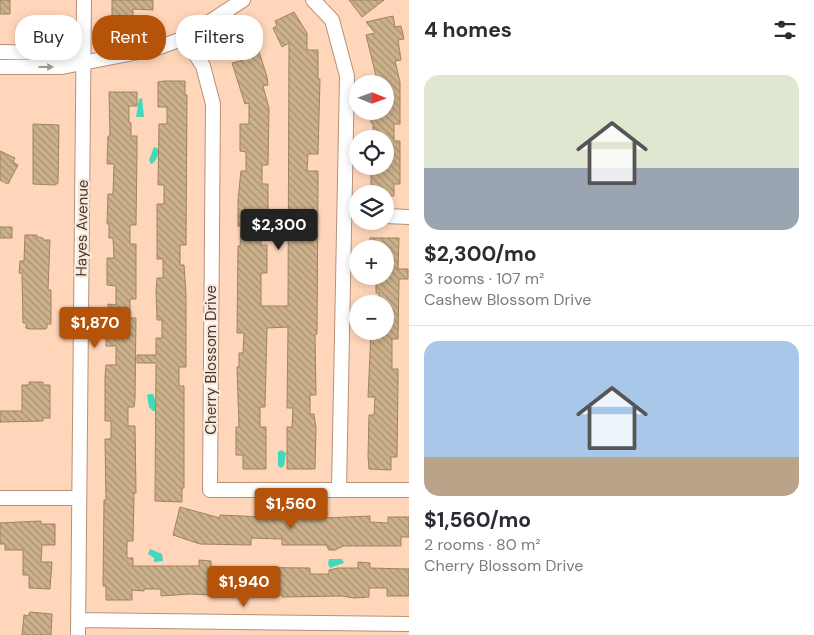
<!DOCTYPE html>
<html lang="en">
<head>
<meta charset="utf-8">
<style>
	:root { --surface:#fff; --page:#f2f2f3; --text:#2b2b33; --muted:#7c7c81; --line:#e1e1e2; --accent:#b45309 }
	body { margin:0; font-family:"DM Sans",sans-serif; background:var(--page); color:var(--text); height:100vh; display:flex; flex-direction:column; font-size:19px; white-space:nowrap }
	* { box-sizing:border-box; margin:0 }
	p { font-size:16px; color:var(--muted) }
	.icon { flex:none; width:28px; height:28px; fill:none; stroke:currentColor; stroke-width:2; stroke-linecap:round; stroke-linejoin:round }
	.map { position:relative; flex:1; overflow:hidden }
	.details { display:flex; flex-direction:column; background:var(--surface); width:405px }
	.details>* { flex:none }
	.banner { position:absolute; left:15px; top:15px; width:319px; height:45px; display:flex; gap:10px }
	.needle { width:32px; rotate:91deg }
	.fabs { position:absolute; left:349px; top:75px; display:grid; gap:10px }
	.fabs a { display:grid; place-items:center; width:45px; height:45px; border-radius:50%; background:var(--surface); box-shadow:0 2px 8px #0003; font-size:25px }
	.price { position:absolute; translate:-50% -42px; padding:0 11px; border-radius:5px; background:var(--accent); color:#fff; font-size:16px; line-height:32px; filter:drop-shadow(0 1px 2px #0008) }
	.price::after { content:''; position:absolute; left:50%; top:30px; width:15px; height:11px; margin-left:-8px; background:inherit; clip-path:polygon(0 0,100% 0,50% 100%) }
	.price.on { background:#222; color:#fff }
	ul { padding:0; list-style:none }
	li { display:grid; align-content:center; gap:10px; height:265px; padding:0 15px }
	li+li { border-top:1px solid var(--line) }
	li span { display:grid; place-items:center; height:155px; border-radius:15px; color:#555 }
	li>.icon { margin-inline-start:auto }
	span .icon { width:90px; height:90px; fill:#fffc; stroke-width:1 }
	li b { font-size:21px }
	h2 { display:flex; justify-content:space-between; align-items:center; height:60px; padding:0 15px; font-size:21px }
	.chip { padding:0 18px; border-radius:20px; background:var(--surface); box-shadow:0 2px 8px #0003; font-size:18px; line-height:45px }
	.chip.on { background:var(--accent); color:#fff }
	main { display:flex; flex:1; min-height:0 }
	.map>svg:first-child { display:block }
	.water { fill:#43d8ba }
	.building { fill:url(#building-back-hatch); stroke:#9d845f }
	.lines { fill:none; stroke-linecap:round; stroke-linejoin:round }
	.minor-casing { stroke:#b79177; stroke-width:16 }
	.minor { stroke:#fff; stroke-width:14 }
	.oneway { fill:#a29a95 }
	.labels { text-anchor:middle; stroke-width:4.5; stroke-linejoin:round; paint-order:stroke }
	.street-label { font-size:15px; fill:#46362b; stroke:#f9e9dd }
</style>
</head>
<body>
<main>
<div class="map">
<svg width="409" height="635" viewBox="0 0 409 635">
	<defs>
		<pattern id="building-back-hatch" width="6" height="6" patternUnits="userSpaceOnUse" patternTransform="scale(1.25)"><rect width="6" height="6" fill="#ccb18b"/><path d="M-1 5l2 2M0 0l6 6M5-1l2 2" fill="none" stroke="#a79172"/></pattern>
	</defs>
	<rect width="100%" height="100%" fill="#ffd6ba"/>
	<path class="water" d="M142 98 144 117H136L139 99Z
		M154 147 159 149C159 153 156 163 151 164L149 160Z
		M150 394H153L159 411H153L149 407 147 395Z
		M281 450 286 453 284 466 281 468 278 466V452Z
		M150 549 162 554 163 561 154 562V558L148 554Z
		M329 559H342L344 563 330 568 328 564Z"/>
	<path class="building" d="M0 0H10V14H0Z
		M112 0H153V10L133 9V17H112Z
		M349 0H384L362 17Z
		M294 12 307 33V50H318V79H320L318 154H308L307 171H318V183L317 334H315L316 395H310V414H314L316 428 315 469H287V427H292L293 408H287L288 327 267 328 265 407H260V427H266V469H243V455H236V427H239L237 367H239V353H243L244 333H237L238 246H240L241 226H238V200L241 171H246V152L240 151V124H249V103L245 104 232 63 244 60 240 47 256 42 267 77 268 85 263 86 269 108 268 165H262V184H268V213H262L261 245H267V273H261V306H288L289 43 282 47 273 28 277 26 275 21Z
		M393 16 395 27 401 26 404 39 398 40 401 60 395 61 400 82V124H394V141H400V184H394V196H385V194H372L371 182V166H385V138H373V123H371V112H385V84H378L366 35 375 33 366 22Z
		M164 81H185V95H187L186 245H180V265H184L186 294V367H179V386H184V488H182V502L155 501 156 363H137V355H156V338H162V320H157L156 290 157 278H163V259H157V204H164V185H158L159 124H167V107H158V82Z
		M109 92H137V106H129V123H131V136H137V152L136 225H130V244H136V299H130V318H136L135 399 134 407H128V426H135L136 493H134L133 541H127V558H133V566H199V560L211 561V567L310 568V574H329V570L338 568H358V562L370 563V568L409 569V596H387V588H369V597L354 598 342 596 282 597V595L263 594 249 595V597L190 594 161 596V589H144V591L132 590V600H106V586H103L104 500H106L105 439H111V421H105V377L106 365H116V346H106V319H108V304L116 305V286L107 285V258H114L113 238H109V224H107L108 194H113L114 164H107L108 136H110Z
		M33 124 59 125 58 183 55 185 33 184Z
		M0 151 15 158 13 162 18 165 8 184 0 180Z
		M0 227H12V238H0Z
		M25 235H37V237L43 238V240H50L48 290H51V324H47V328L45 329H29L26 328V323H23L22 273H19L20 261H24Z
		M370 238H399L398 269H408V279H399L398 339H392V369H398V382L397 457H391V470L369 469 368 456 369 415H374L375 397H368L371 331H385V304H379V293H376V276H385V249H370Z
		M29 382H43V385H50V418H43V421L0 422V411H22V385H29Z
		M180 507 220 518V515L283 518V516L312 515 324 518 370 516V522L388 523V517H409V537H401V546H343L335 550H329L326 545H282V539L251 538V545L200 544 173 535Z
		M41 521V524H55V545H42L41 562H52L50 589 29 588V575H23V550H5V544H0V523Z
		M30 612 52 614 51 635H22L24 615 28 616Z"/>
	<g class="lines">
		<g class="minor-casing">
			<path id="minor" d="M313 0 332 20 347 76 339 490
				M185 38 203 66 213 104 210 490H409
				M0 52 62 53 83 62
				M0 67H62L154 49 185 38 243 0
				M385 216 409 217
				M0 498H79
				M78 620 409 624
				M78 635 84 0"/>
		</g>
		<use href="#minor" class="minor"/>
	</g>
	<defs><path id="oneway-solid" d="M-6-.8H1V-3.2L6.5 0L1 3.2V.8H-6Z" transform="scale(1.25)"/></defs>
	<use class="oneway" href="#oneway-solid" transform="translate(46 67)"/>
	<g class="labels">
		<g class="street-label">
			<text transform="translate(82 228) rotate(-89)" y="5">Hayes Avenue</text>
			<text transform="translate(211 360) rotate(-90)" y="5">Cherry Blossom Drive</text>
		</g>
	</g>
</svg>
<div class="fabs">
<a><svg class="needle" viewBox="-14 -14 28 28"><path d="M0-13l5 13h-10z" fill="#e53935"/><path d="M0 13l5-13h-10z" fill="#7c7c81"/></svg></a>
<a><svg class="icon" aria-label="locate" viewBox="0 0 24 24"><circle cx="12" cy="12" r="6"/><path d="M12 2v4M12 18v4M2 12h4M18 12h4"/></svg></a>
<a><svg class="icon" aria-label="layers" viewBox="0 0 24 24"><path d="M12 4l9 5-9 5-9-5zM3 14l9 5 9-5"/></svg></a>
<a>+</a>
<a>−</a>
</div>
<b class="price on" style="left:279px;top:251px">$2,300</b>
<b class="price" style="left:95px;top:349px">$1,870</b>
<b class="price" style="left:291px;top:530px">$1,560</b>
<b class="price" style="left:244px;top:608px">$1,940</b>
<div class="banner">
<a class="chip">Buy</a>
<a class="chip on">Rent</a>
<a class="chip">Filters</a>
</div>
</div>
<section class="details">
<h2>4 homes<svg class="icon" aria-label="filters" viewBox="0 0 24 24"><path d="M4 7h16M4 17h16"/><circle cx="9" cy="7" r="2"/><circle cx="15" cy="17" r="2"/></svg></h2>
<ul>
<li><span style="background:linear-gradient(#dfe7d0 60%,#9aa5b1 0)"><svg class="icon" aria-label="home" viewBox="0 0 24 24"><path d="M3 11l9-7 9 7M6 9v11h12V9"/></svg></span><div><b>$2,300/mo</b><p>3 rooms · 107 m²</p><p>Cashew Blossom Drive</p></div></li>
<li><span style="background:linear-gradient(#a9c7e8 75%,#b9a48a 0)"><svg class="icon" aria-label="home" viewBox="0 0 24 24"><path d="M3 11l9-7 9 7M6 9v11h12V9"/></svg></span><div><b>$1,560/mo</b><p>2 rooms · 80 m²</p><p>Cherry Blossom Drive</p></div></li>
</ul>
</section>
</main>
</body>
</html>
